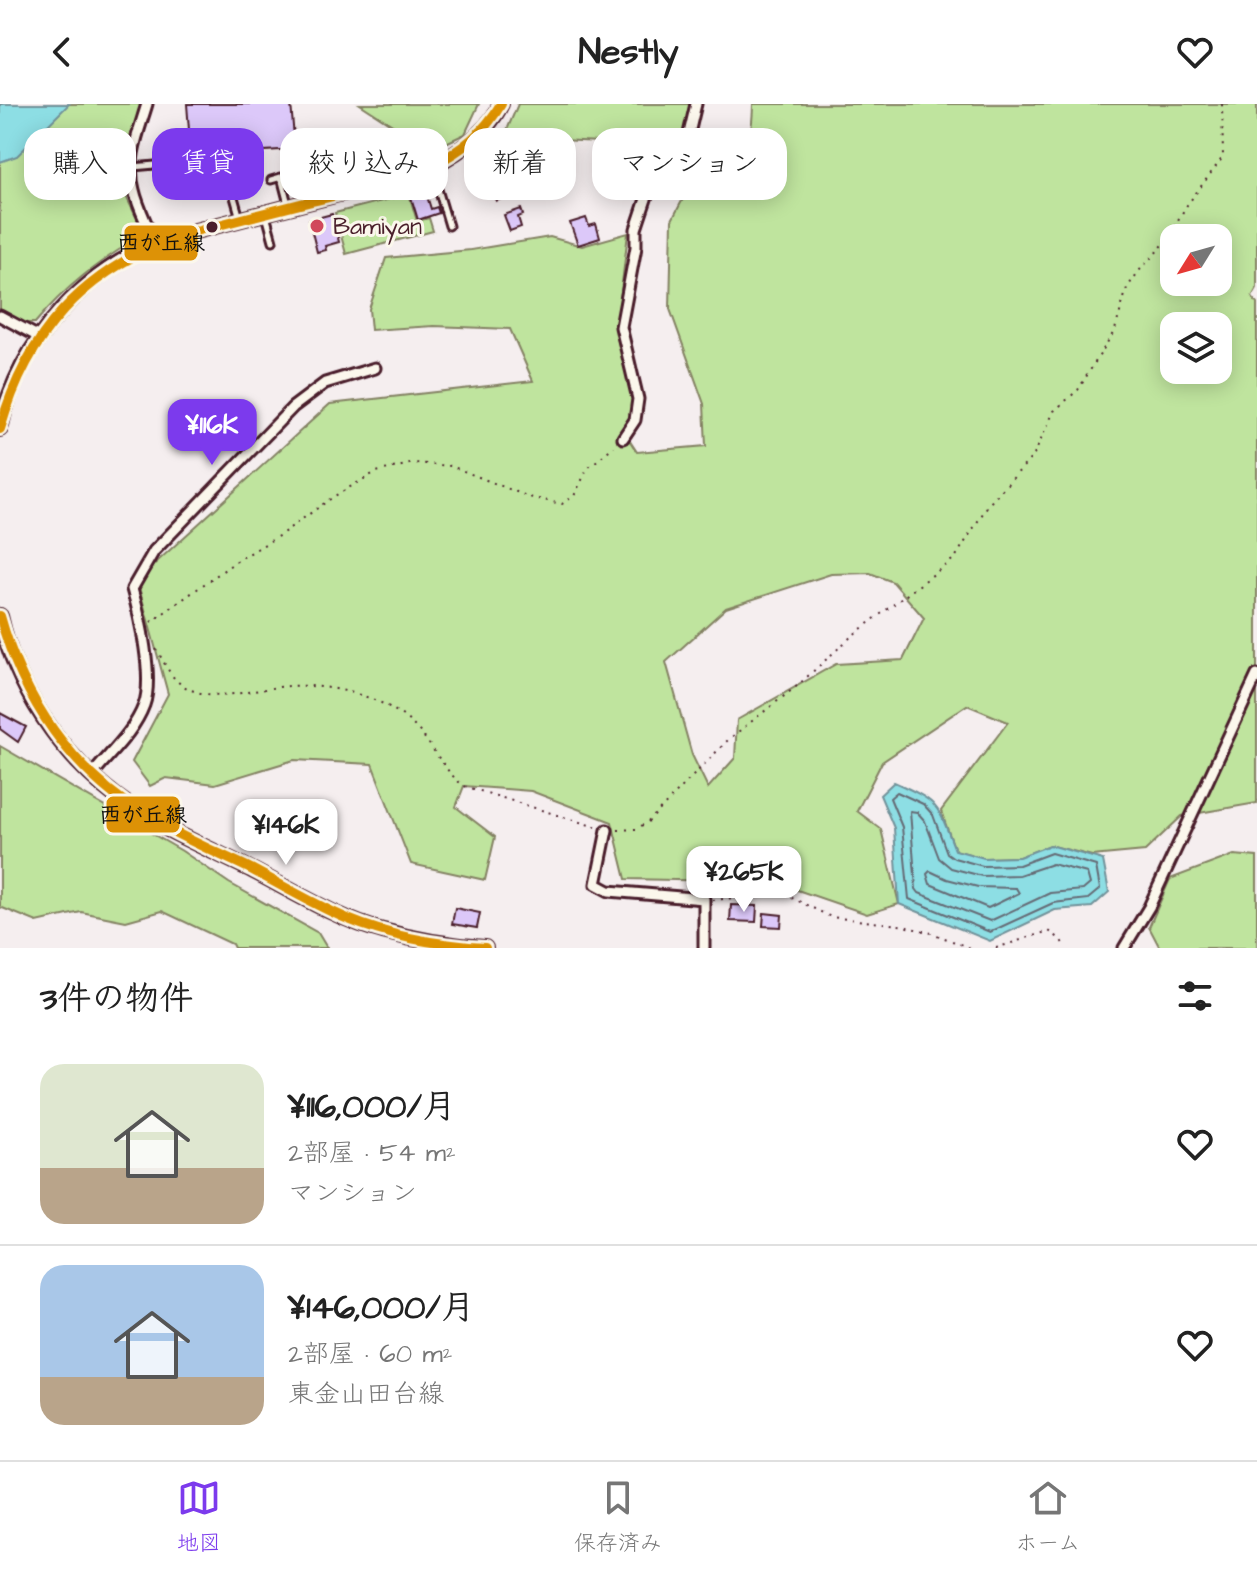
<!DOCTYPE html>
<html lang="ja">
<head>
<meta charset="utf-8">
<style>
	:root { --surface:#fff; --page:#f2f2f2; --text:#222; --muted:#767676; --line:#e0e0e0; --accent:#7c3aed }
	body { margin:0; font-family:"Architects Daughter","Klee One",sans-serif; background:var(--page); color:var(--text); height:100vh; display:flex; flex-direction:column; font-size:30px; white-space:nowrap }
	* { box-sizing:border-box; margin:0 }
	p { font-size:26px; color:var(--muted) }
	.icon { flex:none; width:44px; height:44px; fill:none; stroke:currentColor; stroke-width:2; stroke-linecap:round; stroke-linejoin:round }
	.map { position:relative; height:844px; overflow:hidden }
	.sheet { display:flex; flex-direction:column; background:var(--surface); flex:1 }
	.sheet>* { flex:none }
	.banner { position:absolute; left:24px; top:24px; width:800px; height:72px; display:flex; gap:16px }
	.needle { width:52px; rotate:233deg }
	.tools { position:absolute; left:1160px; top:120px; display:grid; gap:16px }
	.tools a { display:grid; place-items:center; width:72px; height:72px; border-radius:16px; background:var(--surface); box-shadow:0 4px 20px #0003; font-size:40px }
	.price { position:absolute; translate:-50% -68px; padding:0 18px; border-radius:16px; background:#fff; color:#222; font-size:26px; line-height:52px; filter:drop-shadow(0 2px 4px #0008) }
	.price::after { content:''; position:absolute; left:50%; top:48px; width:24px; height:18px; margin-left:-12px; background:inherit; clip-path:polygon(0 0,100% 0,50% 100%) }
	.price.on { background:var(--accent); color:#fff }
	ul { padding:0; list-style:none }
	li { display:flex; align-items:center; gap:24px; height:200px; padding:0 40px }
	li+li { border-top:2px solid var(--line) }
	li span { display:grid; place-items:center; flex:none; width:224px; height:160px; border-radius:24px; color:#555 }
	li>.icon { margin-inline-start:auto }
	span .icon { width:96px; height:96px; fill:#fffc; stroke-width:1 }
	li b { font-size:34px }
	h2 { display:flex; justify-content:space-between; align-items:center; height:96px; padding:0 40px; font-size:34px }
	.pill { padding:0 28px; border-radius:24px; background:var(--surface); box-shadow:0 4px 20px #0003; font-size:28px; line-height:72px }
	.pill.on { background:var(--accent); color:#fff }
	header { display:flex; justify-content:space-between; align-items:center; height:104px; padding:0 40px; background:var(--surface); font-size:36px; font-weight:700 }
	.tab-bar { display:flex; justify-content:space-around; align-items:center; height:112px; border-top:2px solid var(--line); background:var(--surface); font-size:22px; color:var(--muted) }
	.tab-bar a { display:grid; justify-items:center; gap:4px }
	.tab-bar .on { color:var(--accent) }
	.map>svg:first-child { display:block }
	.green { fill:#bfe49e; stroke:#848264; stroke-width:2; fill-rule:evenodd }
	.water { fill:#8ddee4; stroke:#72929a; stroke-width:2 }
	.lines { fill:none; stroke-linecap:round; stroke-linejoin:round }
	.shore { stroke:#656b75; stroke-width:2 }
	.building { fill:#dcc8f9; stroke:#4a1f2b; stroke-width:2 }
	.service-casing { stroke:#4a1f2b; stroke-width:11 }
	.minor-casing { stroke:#4a1f2b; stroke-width:15 }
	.secondary-casing { stroke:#4a1f2b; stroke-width:18 }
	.path { stroke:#4a1f2b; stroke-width:2; stroke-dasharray:2 6; stroke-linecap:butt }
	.service { stroke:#fbf7ec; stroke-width:5 }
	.minor { stroke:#fbf7ec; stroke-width:9 }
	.secondary { stroke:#fbf7ec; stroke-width:12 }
	.bus-1-casing { stroke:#fbf7ec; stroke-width:16 }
	.bus-1 { stroke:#dd9206; stroke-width:10 }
	.poi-dot { fill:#d1495b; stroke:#fbf7ec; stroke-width:3 }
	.bus-dot { fill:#4a1f2b; stroke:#fbf7ec; stroke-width:3 }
	.labels { text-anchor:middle; stroke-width:6; stroke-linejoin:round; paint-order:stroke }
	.poi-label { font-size:24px; fill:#4a1f2b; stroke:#fbf7ec; text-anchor:start }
	.line-badge { stroke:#fbf7ec; stroke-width:3 }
	.pale-badge-label { font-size:22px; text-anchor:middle; font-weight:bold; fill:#111 }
</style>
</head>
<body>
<header><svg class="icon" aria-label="back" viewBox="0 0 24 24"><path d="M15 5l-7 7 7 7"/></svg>Nestly<svg class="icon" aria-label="heart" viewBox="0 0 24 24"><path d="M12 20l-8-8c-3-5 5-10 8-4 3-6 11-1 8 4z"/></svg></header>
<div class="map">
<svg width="1257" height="844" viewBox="0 0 1257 844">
	<rect width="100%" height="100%" fill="#f5eeef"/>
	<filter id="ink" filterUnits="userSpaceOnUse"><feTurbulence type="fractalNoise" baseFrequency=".0125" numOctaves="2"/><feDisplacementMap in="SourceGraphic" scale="16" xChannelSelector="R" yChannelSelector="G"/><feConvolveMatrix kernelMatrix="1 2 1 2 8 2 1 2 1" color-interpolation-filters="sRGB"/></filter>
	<g filter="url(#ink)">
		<path class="green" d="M0 0H141L123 63 124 88 141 123 138 134C98 158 65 183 35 219H25L0 206Z
			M360 0H479L465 30 431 46Z
			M518 0H698V1L676 42 504 33Z
			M753 0H1257V184L1252 193 1257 200V699L1182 712 1145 747 1092 752 1050 741 1019 753 984 754 955 746 941 707 1008 618 967 601 882 658 857 707 881 725 899 800 867 810 774 778 626 775 612 718 531 687 464 682 456 703 495 733 485 776 411 760 372 660 294 656 215 680 166 674 150 682 132 658 168 590 137 476 330 300 533 277 510 225 434 222 371 226 369 205 386 154 471 146 550 133 582 142 628 129 616 230 633 293 631 312 624 328 637 348 706 342 704 300 670 205 672 116 697 68C741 52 752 51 753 0ZM1174 134H1218V178H1174ZM1174 222H1218V266H1174ZM870 469 893 478 924 514 903 556 836 560 737 616 735 654 708 684 692 651 666 558 726 504 831 470Z
			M409 90 417 117 429 114 433 127 346 150 335 109Z
			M0 642 182 747 229 779 318 829 327 844H234L232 840 162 807 126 817 81 808 37 818 0 803Z
			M1234 751 1257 753V844H1160L1149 823 1170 775Z"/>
		<path class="water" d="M0 0H69L17 52 0 58Z
			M894 678C941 699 937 700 955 746L984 754 1019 753 1050 741 1103 756 1109 788 1092 803 1055 806 990 837 899 800 894 724 880 691Z"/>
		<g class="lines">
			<path class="shore" d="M897 688 923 700 933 711 947 749 954 754 983 762 1019 761 1051 749 1096 762 1100 785 1088 795 1053 799 990 828 909 795 902 723 890 694Z
				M910 707 917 708 925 717 939 754 951 764 982 772 1019 771 1052 760 1087 769 1090 780 1083 786 1050 789 990 817 919 789 916 785Z
				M930 767 947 775 978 783 1016 784 1019 789 988 804 930 780 927 770Z"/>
		</g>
		<path class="building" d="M187 0H291L295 45 191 52Z
			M503 59 509 76 505 78 511 91 496 97 484 65Z
			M63 72 68 82 49 92 44 82Z
			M426 89 431 105 437 103 439 109 418 116 411 93Z
			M521 105 523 111 518 113 521 123 510 127 504 111Z
			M332 110 339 138 325 142 326 146 317 148 309 116Z
			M586 114 589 122 596 120 600 134 578 141 570 119Z
			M0 609 26 623 18 638 0 625Z
			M731 801 757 802 756 818 730 817Z
			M455 804 480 809 477 824 452 820Z
			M764 809 782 811 781 823 763 822Z"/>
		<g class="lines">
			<g class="service-casing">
				<path id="service" d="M133 63 177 59
					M432 65 449 122
					M271 76 281 73 288 100
					M266 111 273 137
					M240 114 232 86 242 83"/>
			</g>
			<g class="minor-casing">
				<path id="minor" d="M147 0C139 27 126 57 134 86 138 104 148 121 154 139
					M0 212 39 233
					M623 334 635 316 638 295 621 223 636 143V125L647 92 687 38 696 0
					M92 671C110 649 134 628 144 601 154 574 140 512 132 485L154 447 293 303 325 279 375 264
					M607 726 596 780 609 787 704 795V844
					M1124 844 1149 803 1257 571"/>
			</g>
			<g class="secondary-casing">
				<path id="secondary" d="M0 325C20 234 88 161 176 132L416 70C448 55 485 34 501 0
					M0 512C16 583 59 649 117 693 156 723 206 743 250 765 291 786 339 816 383 827 415 836 451 842 485 844"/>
			</g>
			<path class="path" d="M151 518 235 458 280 431 333 393 376 368 414 359 451 362 529 393 562 400 574 392 588 364 614 342
				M156 545C162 554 168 568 176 576 205 604 254 584 289 582 309 581 330 583 349 588 383 596 409 611 429 640 440 655 449 671 464 682L596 723
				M618 726 636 725 648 718 729 635 797 582 853 531 955 454 988 401 1034 351 1054 307 1078 286 1115 226 1127 184 1139 167 1163 141 1187 101 1223 53 1222 0
				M713 796 782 789 831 813 899 821 932 829 970 844
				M996 844 1049 827 1060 835 1066 844"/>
			<use href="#service" class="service"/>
			<use href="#minor" class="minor"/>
			<use href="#secondary" class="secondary"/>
			<g class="bus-1-casing">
				<path id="bus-1" d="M0 325C28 227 82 170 176 132 221 120 267 109 312 97 382 79 462 68 501 0
					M0 512C23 596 72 668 147 713 180 733 216 748 251 765 283 782 315 801 348 815 391 833 439 841 485 844"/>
			</g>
			<use href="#bus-1" class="bus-1"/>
		</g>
	</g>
	<circle class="poi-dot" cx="317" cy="122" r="8"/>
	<circle class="bus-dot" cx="212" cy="123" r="7"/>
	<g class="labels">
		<g class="poi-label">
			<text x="333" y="130">Bamiyan</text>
		</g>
	</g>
	<g class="line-badge">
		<rect x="123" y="120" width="76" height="38" rx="8" fill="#dd9206"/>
		<rect x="105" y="691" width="76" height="39" rx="8" fill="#dd9206"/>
	</g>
	<g class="pale-badge-label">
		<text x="161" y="146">西が丘線</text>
		<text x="143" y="718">西が丘線</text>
	</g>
</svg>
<div class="tools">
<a><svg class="needle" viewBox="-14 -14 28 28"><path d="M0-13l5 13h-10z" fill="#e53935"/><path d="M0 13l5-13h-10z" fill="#767676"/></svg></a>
<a><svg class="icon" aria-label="layers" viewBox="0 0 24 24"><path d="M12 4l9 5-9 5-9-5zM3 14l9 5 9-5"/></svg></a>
</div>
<b class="price on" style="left:212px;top:363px">¥116K</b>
<b class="price" style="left:286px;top:763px">¥146K</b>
<b class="price" style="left:744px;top:810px">¥265K</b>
<div class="banner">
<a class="pill">購入</a>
<a class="pill on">賃貸</a>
<a class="pill">絞り込み</a>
<a class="pill">新着</a>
<a class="pill">マンション</a>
</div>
</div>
<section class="sheet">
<h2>3件の物件<svg class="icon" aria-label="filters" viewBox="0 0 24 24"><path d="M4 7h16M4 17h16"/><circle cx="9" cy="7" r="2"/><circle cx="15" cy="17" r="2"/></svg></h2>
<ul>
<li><span style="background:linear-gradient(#dfe7d0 65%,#b9a48a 0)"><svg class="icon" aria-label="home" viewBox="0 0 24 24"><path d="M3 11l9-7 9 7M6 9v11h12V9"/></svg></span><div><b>¥116,000/月</b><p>2部屋 · 54 m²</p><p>マンション</p></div><svg class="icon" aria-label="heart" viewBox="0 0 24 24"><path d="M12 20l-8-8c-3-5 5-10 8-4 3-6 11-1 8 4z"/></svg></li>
<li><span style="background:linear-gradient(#a9c7e8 70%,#b9a48a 0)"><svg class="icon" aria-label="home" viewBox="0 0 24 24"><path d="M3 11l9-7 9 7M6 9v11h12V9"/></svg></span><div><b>¥146,000/月</b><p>2部屋 · 60 m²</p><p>東金山田台線</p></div><svg class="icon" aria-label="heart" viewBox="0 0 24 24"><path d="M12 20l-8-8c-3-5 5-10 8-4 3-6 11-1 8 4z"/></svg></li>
</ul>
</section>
<nav class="tab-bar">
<a class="on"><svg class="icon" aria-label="map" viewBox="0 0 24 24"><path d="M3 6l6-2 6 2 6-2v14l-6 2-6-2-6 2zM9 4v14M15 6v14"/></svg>地図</a>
<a><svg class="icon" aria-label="saved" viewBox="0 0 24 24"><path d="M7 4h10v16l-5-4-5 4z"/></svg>保存済み</a>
<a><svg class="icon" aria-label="home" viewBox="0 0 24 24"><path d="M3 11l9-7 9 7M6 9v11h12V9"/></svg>ホーム</a>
</nav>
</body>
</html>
